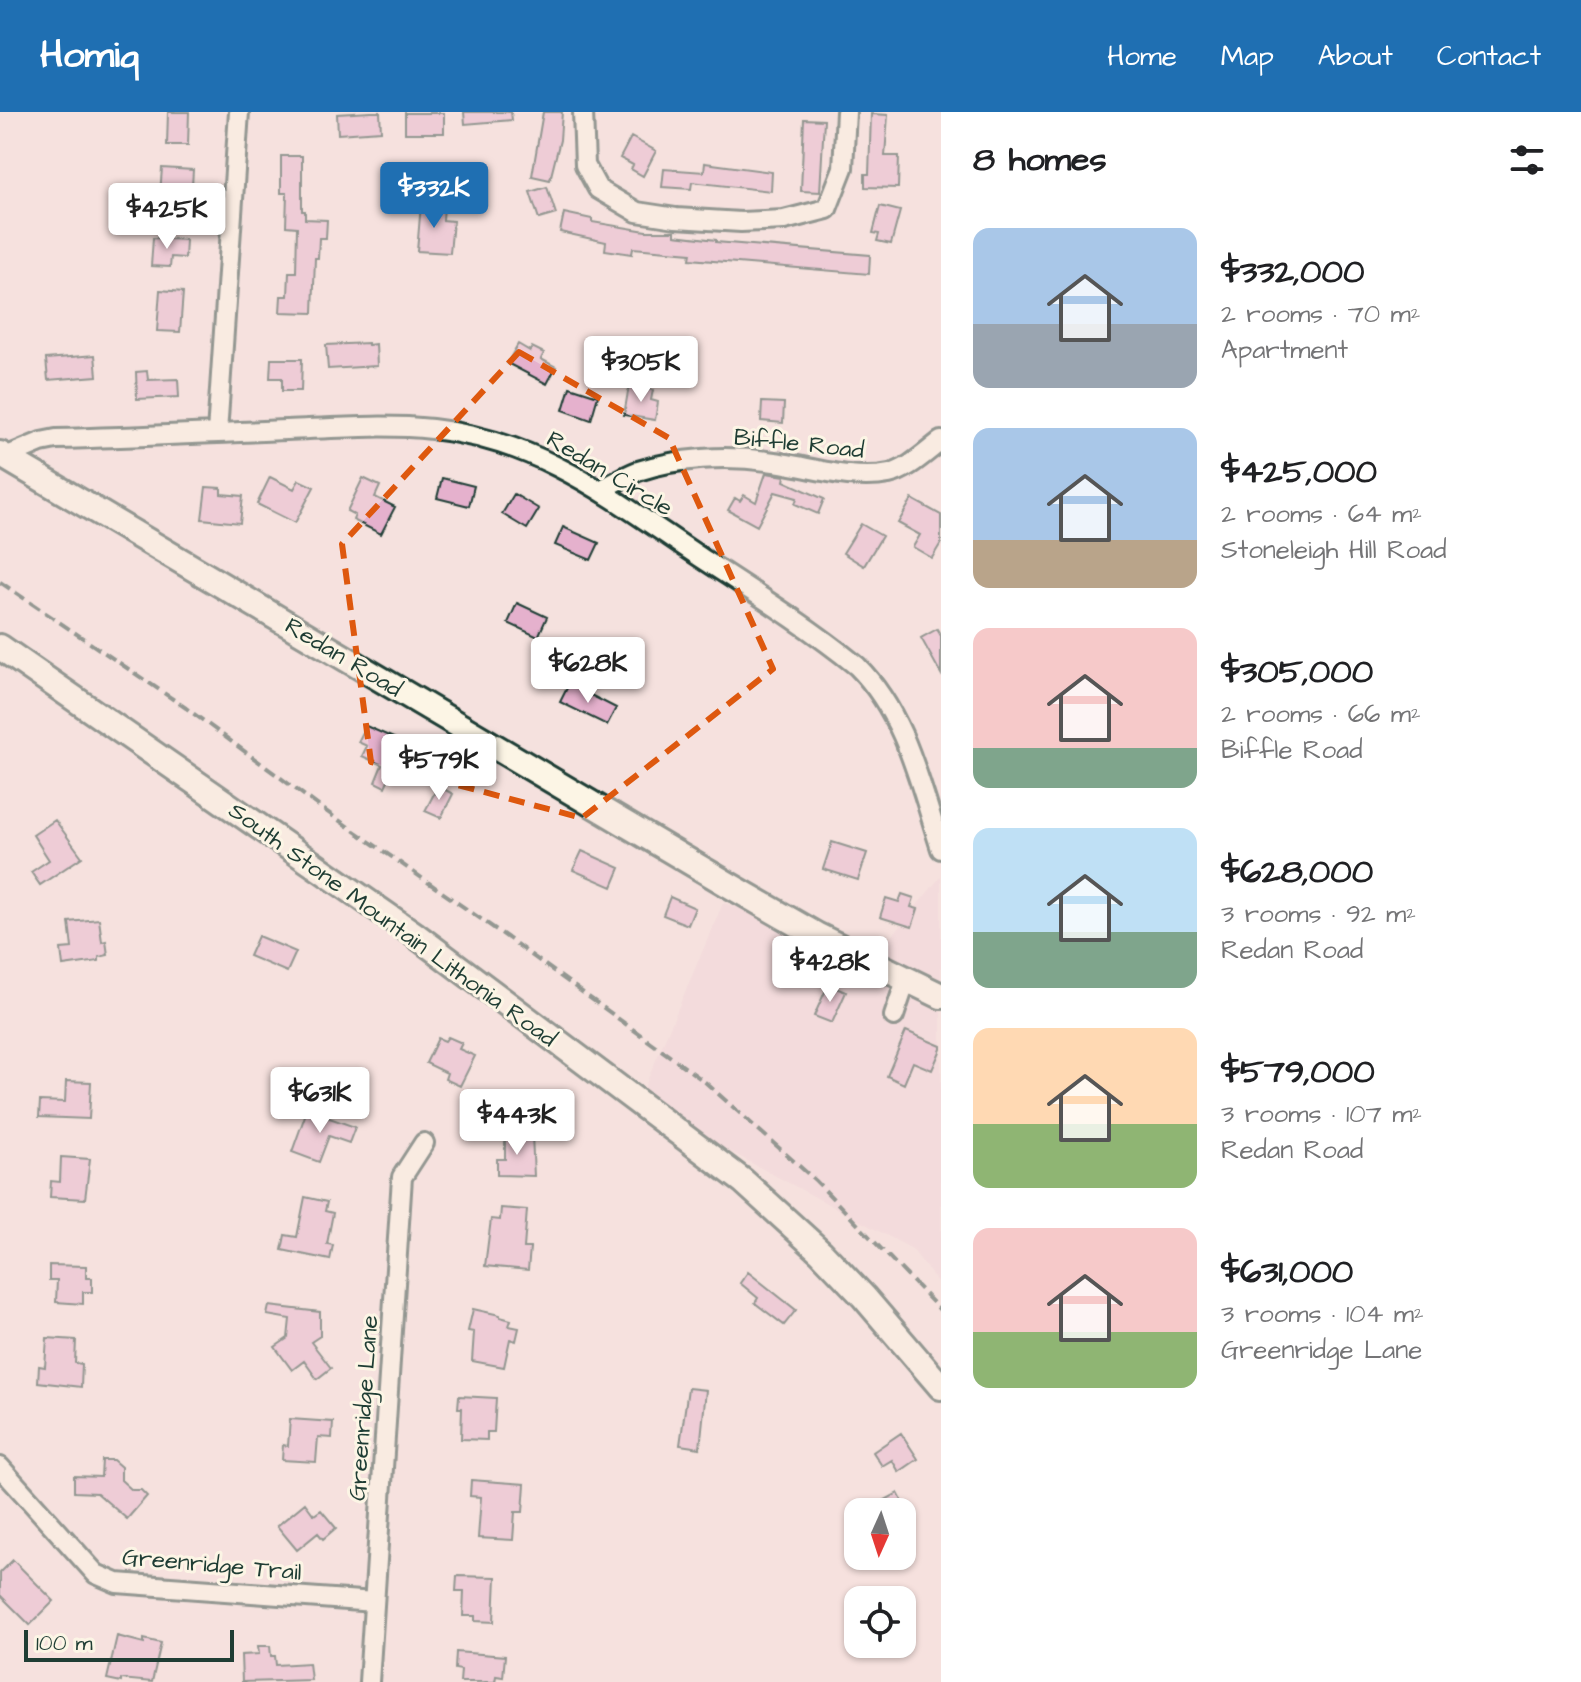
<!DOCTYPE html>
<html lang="en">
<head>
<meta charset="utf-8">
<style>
	:root { --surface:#fff; --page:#f6f6f6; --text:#202124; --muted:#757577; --accent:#1f6fb2 }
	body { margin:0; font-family:"Architects Daughter",sans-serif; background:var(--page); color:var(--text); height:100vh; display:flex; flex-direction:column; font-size:30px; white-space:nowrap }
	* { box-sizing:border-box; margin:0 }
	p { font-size:26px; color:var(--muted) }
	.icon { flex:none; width:44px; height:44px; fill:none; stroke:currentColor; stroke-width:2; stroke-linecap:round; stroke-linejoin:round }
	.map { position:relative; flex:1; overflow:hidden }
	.sheet { display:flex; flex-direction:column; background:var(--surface); width:640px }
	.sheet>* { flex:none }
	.needle { width:52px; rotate:183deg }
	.controls { position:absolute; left:844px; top:1386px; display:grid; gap:16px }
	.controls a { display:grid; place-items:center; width:72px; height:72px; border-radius:16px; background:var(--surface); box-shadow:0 2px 6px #0004; font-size:40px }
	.scale { position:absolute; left:24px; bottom:20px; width:210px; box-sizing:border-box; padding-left:8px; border:4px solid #1f3d34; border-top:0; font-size:22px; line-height:28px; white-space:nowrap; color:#1f3d34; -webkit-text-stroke:6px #fcf5e5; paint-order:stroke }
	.price { position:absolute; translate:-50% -68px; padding:0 18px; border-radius:8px; background:#fff; color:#222; font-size:26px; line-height:52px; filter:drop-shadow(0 2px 4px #0008) }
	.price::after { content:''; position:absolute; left:50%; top:48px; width:24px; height:18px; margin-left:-12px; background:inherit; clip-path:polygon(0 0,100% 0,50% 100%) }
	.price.current { background:var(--accent); color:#fff }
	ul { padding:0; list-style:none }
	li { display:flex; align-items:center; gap:24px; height:200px; padding:0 32px }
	li span { display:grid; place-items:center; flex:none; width:224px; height:160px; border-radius:16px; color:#555 }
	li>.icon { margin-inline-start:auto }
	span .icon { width:96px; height:96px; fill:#fffc; stroke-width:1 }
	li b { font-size:34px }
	h2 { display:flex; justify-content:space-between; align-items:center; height:96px; padding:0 32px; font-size:34px }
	header { display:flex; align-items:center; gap:48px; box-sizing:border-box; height:112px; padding:0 40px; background:var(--accent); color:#fff }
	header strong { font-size:38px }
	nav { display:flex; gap:44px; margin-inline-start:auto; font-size:28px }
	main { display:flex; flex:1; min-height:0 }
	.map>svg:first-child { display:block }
	.built { fill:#f0d3d9 }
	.building { fill:#e5b1cd; stroke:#1f3d34; stroke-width:2 }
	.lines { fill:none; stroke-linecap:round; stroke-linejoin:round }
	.minor-casing { stroke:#1f3d34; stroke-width:24 }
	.major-casing { stroke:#1f3d34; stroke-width:30 }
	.minor { stroke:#fcf5e5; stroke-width:18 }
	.major { stroke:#fcf5e5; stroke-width:24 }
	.rail { stroke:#1f3d34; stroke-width:4; stroke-dasharray:12 6; stroke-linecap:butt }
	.marked { fill:none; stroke:#de580e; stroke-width:6; stroke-dasharray:16 10; stroke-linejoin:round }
	.labels { text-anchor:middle; stroke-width:6; stroke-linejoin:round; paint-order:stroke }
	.street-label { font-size:24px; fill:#1f3d34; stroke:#fcf5e5 }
</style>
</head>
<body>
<header>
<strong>Homiq</strong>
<nav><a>Home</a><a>Map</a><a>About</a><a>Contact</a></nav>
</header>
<main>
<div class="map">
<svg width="941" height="1570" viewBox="0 0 941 1570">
	<rect width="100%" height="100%" fill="#f5e1de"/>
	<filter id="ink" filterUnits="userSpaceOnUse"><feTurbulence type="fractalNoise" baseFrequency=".0125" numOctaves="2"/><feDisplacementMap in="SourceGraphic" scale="16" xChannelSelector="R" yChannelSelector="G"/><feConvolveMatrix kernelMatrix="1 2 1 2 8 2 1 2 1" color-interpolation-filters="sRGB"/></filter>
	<g filter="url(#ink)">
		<path class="built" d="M941 764V1175L912 1137 638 990 723 791 881 837Z"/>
		<path class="building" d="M168 0H189L188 33H167Z
			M371 0H380L381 19 338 22 337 2Z
			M464 0H511L512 8 465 12Z
			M543 0H562L560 28 550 68 532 64Z
			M405 1H444V21H405Z
			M871 2 888 3 885 44H899L898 76 865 75V62H869Z
			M804 7 824 8 820 80 801 79Z
			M631 25 656 39 643 64 631 57 633 53 620 46Z
			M281 44H302V99H305V107L327 108 326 126H319L318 146H315L313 201 280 200 281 184H288L289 160H296L297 115 286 114 287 81H281Z
			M705 51 772 60 771 79 692 70 691 77 662 75 664 57 704 60Z
			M162 56 193 58 192 74H185L183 98 159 96Z
			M547 75 556 102 539 107 530 80Z
			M421 92 444 94 443 108 453 109 450 141 417 139Z
			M880 94 900 99 891 132 877 129 879 122 873 121Z
			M564 101 592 107V110L646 119H675V123L716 128V130L870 143 869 162 690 147 691 141 633 136 632 142 605 138 606 130 560 120Z
			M153 126 186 128 185 146 171 145 170 155 151 154Z
			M160 178 183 180 180 220 157 219Z
			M368 231V233L376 232 377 254 328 257 326 233Z
			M518 232 530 239 532 235 544 241 541 247 556 255 547 272 507 251Z
			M95 243 97 264 48 268 46 247Z
			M271 247H302L301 279H282V266H270Z
			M147 259 148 268 178 267 179 285 137 287 136 260Z
			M629 274 653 278 651 288 658 290 655 308 624 303Z
			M570 275 598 284 591 308 563 298Z
			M762 290 784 291 783 311 761 309Z
			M766 361 785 364 784 369 824 387 818 402 795 392 797 386 775 380 757 414 728 398 735 386 740 389 744 383 756 390Z
			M270 365 294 377 299 368 314 375 295 411 257 392Z
			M363 366 380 374 375 385 395 395 381 422 353 408 355 403 347 399Z
			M442 366 474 374 469 394 437 386Z
			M206 375 221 376V382L243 384 240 411 202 407Z
			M514 382 539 397 527 417 502 402Z
			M912 387 941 403V431L932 446 913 435 920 423 898 411Z
			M861 412 882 424 864 454 843 441Z
			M563 415 599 431 591 448 555 433Z
			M517 491 547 505 538 525 508 511Z
			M937 517 941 524V562L921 526Z
			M619 536 633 538 630 555 639 556 636 576 613 571Z
			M569 572 616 596 607 613 560 590Z
			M366 614 405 631 385 675 375 670 382 653 362 644 367 634 358 630Z
			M438 674 453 682 441 706 425 699Z
			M55 708 82 745 40 773 31 760 49 748 33 723Z
			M832 730 867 741 858 768 823 757Z
			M582 739 620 756 612 775 573 758Z
			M902 782 914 786 911 795 918 797 912 815 880 805 886 786 899 790Z
			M670 785 695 796 688 813 663 803Z
			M99 807 102 830 106 829 108 843 99 845V849L63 854 61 837 72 836 69 810Z
			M258 824 296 840 287 860 249 844Z
			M828 873 846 880 832 911 814 904Z
			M906 919 941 934V937L932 958 913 950 904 972 887 964Z
			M448 925 462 931 459 937 475 944 460 974 445 967 447 961 426 951 438 926 445 929Z
			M66 969 91 970 89 1007 39 1005 40 989 65 990Z
			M307 998 355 1015 349 1031 329 1024 319 1050 292 1040Z
			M505 1023H532L534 1064 497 1063V1047H505Z
			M61 1045 90 1047 85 1087 50 1085 51 1069 60 1070Z
			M305 1085 327 1090 325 1099 333 1101 327 1132 333 1133 330 1148 282 1138 285 1123 297 1125Z
			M501 1096 527 1098 524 1136H530L528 1158 485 1154 491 1107 500 1108Z
			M49 1153 86 1154V1166H92V1180H83V1192L56 1190 57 1168H49Z
			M748 1160 796 1198 784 1213 755 1191 758 1186 740 1171Z
			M269 1194 320 1200V1224L311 1230 331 1256 317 1267 304 1249 292 1258 275 1235 288 1226 290 1207 267 1203Z
			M473 1197 500 1203V1205L511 1208 509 1214 519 1216 516 1229 510 1227 504 1255 472 1249 474 1220 468 1219Z
			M47 1226 76 1228 75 1251 82 1252 81 1275 38 1270 39 1254 45 1255Z
			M688 1276 706 1278 700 1336 680 1333Z
			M459 1284 496 1286 494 1320H487V1328L461 1327 462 1296H458Z
			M290 1307 333 1310 332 1326 318 1325 316 1350 282 1348 283 1333 288 1334Z
			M901 1321 918 1347 899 1360 892 1348 882 1354 873 1340Z
			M102 1348H113L121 1355V1368L132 1378H141L147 1384 127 1407 97 1381 74 1380V1364L101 1365Z
			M471 1368 525 1372 523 1400H515L513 1428 478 1426 481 1385 470 1384Z
			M898 1381 908 1400H863Z
			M305 1391 314 1403 321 1398 336 1416 323 1427 318 1421 297 1438 277 1414Z
			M13 1448 54 1489 30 1513 0 1483V1461Z
			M457 1464 496 1465 494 1510 475 1509V1504H463L464 1479H456Z
			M117 1524 144 1531V1527L161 1531 152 1570 121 1567V1570L107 1567Z
			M258 1534H270L271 1544H275L276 1553 309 1551 311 1568 242 1570 241 1543 259 1542Z
			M456 1540 505 1544 503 1565 496 1564 495 1570H460L461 1558 455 1557Z"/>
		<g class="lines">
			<g class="minor-casing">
				<path id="minor" d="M583 0 585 53 598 77 637 100 676 106 741 110 784 108 827 97 843 56 846 0
					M217 321 239 0
					M5 345 41 330 56 327C133 325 210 321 287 318 335 316 385 312 432 317 543 329 614 388 703 447 755 481 809 515 857 554 906 603 920 673 941 737
					M600 378C612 372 625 364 638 359 678 346 726 343 767 349 805 353 850 370 889 362 908 358 926 340 941 329
					M894 904 906 868
					M0 1355 96 1462 117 1471 374 1490
					M369 1570 402 1065 424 1031"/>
			</g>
			<g class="major-casing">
				<path id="major" d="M0 342 729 773 816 823 941 884
					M0 535 414 822 743 1069 821 1140 864 1185 941 1275"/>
			</g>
			<use href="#minor" class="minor"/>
			<use href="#major" class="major"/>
			<path class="rail" d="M0 470 186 596 320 695 508 826 705 970 816 1069 941 1199"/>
		</g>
	</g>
	<path d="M0 0H941V1570H0ZM519 240 669 326 773 557 582 706 371 650 342 432Z" fill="#f5e1de" fill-opacity=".55" fill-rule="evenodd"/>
	<path class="marked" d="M519 240 669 326 773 557 582 706 371 650 342 432Z"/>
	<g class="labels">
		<g class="street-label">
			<text transform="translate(799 331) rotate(6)" y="8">Biffle Road</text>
			<text transform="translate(610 361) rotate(31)" y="8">Redan Circle</text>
			<text transform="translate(344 545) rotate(31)" y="8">Redan Road</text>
			<text transform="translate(393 812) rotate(36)" y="8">South Stone Mountain Lithonia Road</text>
			<text transform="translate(363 1296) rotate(-86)" y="8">Greenridge Lane</text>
			<text transform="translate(212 1452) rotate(5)" y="8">Greenridge Trail</text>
		</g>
	</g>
</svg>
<div class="controls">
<a><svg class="needle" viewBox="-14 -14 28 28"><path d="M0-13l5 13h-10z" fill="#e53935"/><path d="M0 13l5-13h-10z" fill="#757577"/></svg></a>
<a><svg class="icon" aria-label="locate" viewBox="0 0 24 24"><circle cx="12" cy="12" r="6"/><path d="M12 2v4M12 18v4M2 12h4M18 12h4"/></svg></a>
</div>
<div class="scale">100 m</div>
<b class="price current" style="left:434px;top:118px">$332K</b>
<b class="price" style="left:167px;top:139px">$425K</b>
<b class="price" style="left:641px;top:292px">$305K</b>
<b class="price" style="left:588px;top:593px">$628K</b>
<b class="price" style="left:439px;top:690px">$579K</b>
<b class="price" style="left:830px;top:892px">$428K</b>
<b class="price" style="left:320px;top:1023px">$631K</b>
<b class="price" style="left:517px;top:1045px">$443K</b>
</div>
<section class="sheet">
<h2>8 homes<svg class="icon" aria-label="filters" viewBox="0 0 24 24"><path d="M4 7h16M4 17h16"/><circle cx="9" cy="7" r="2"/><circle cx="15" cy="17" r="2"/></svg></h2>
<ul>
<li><span style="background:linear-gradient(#a9c7e8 60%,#9aa5b1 0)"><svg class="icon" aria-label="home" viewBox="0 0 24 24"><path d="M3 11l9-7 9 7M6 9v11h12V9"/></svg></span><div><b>$332,000</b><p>2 rooms · 70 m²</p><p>Apartment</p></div></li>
<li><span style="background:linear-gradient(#a9c7e8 70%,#b9a48a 0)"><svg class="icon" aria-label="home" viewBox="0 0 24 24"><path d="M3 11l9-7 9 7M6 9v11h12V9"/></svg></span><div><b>$425,000</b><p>2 rooms · 64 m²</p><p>Stoneleigh Hill Road</p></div></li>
<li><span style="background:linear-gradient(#f6c9c9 75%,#7fa58c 0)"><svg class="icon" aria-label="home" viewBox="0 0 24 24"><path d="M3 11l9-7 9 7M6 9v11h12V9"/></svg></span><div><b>$305,000</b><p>2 rooms · 66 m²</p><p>Biffle Road</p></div></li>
<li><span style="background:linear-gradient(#bfe0f5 65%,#7fa58c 0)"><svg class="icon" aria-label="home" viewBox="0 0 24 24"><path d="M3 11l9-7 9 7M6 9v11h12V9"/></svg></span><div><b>$628,000</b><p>3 rooms · 92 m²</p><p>Redan Road</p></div></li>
<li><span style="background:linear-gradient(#ffd9b3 60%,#8fb573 0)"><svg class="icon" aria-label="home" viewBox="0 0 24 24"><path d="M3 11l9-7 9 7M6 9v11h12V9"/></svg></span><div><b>$579,000</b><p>3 rooms · 107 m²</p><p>Redan Road</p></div></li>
<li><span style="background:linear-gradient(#f6c9c9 65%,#8fb573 0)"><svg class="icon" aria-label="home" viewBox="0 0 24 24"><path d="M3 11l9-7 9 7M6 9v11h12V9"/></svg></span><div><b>$631,000</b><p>3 rooms · 104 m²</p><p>Greenridge Lane</p></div></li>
</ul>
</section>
</main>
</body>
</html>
